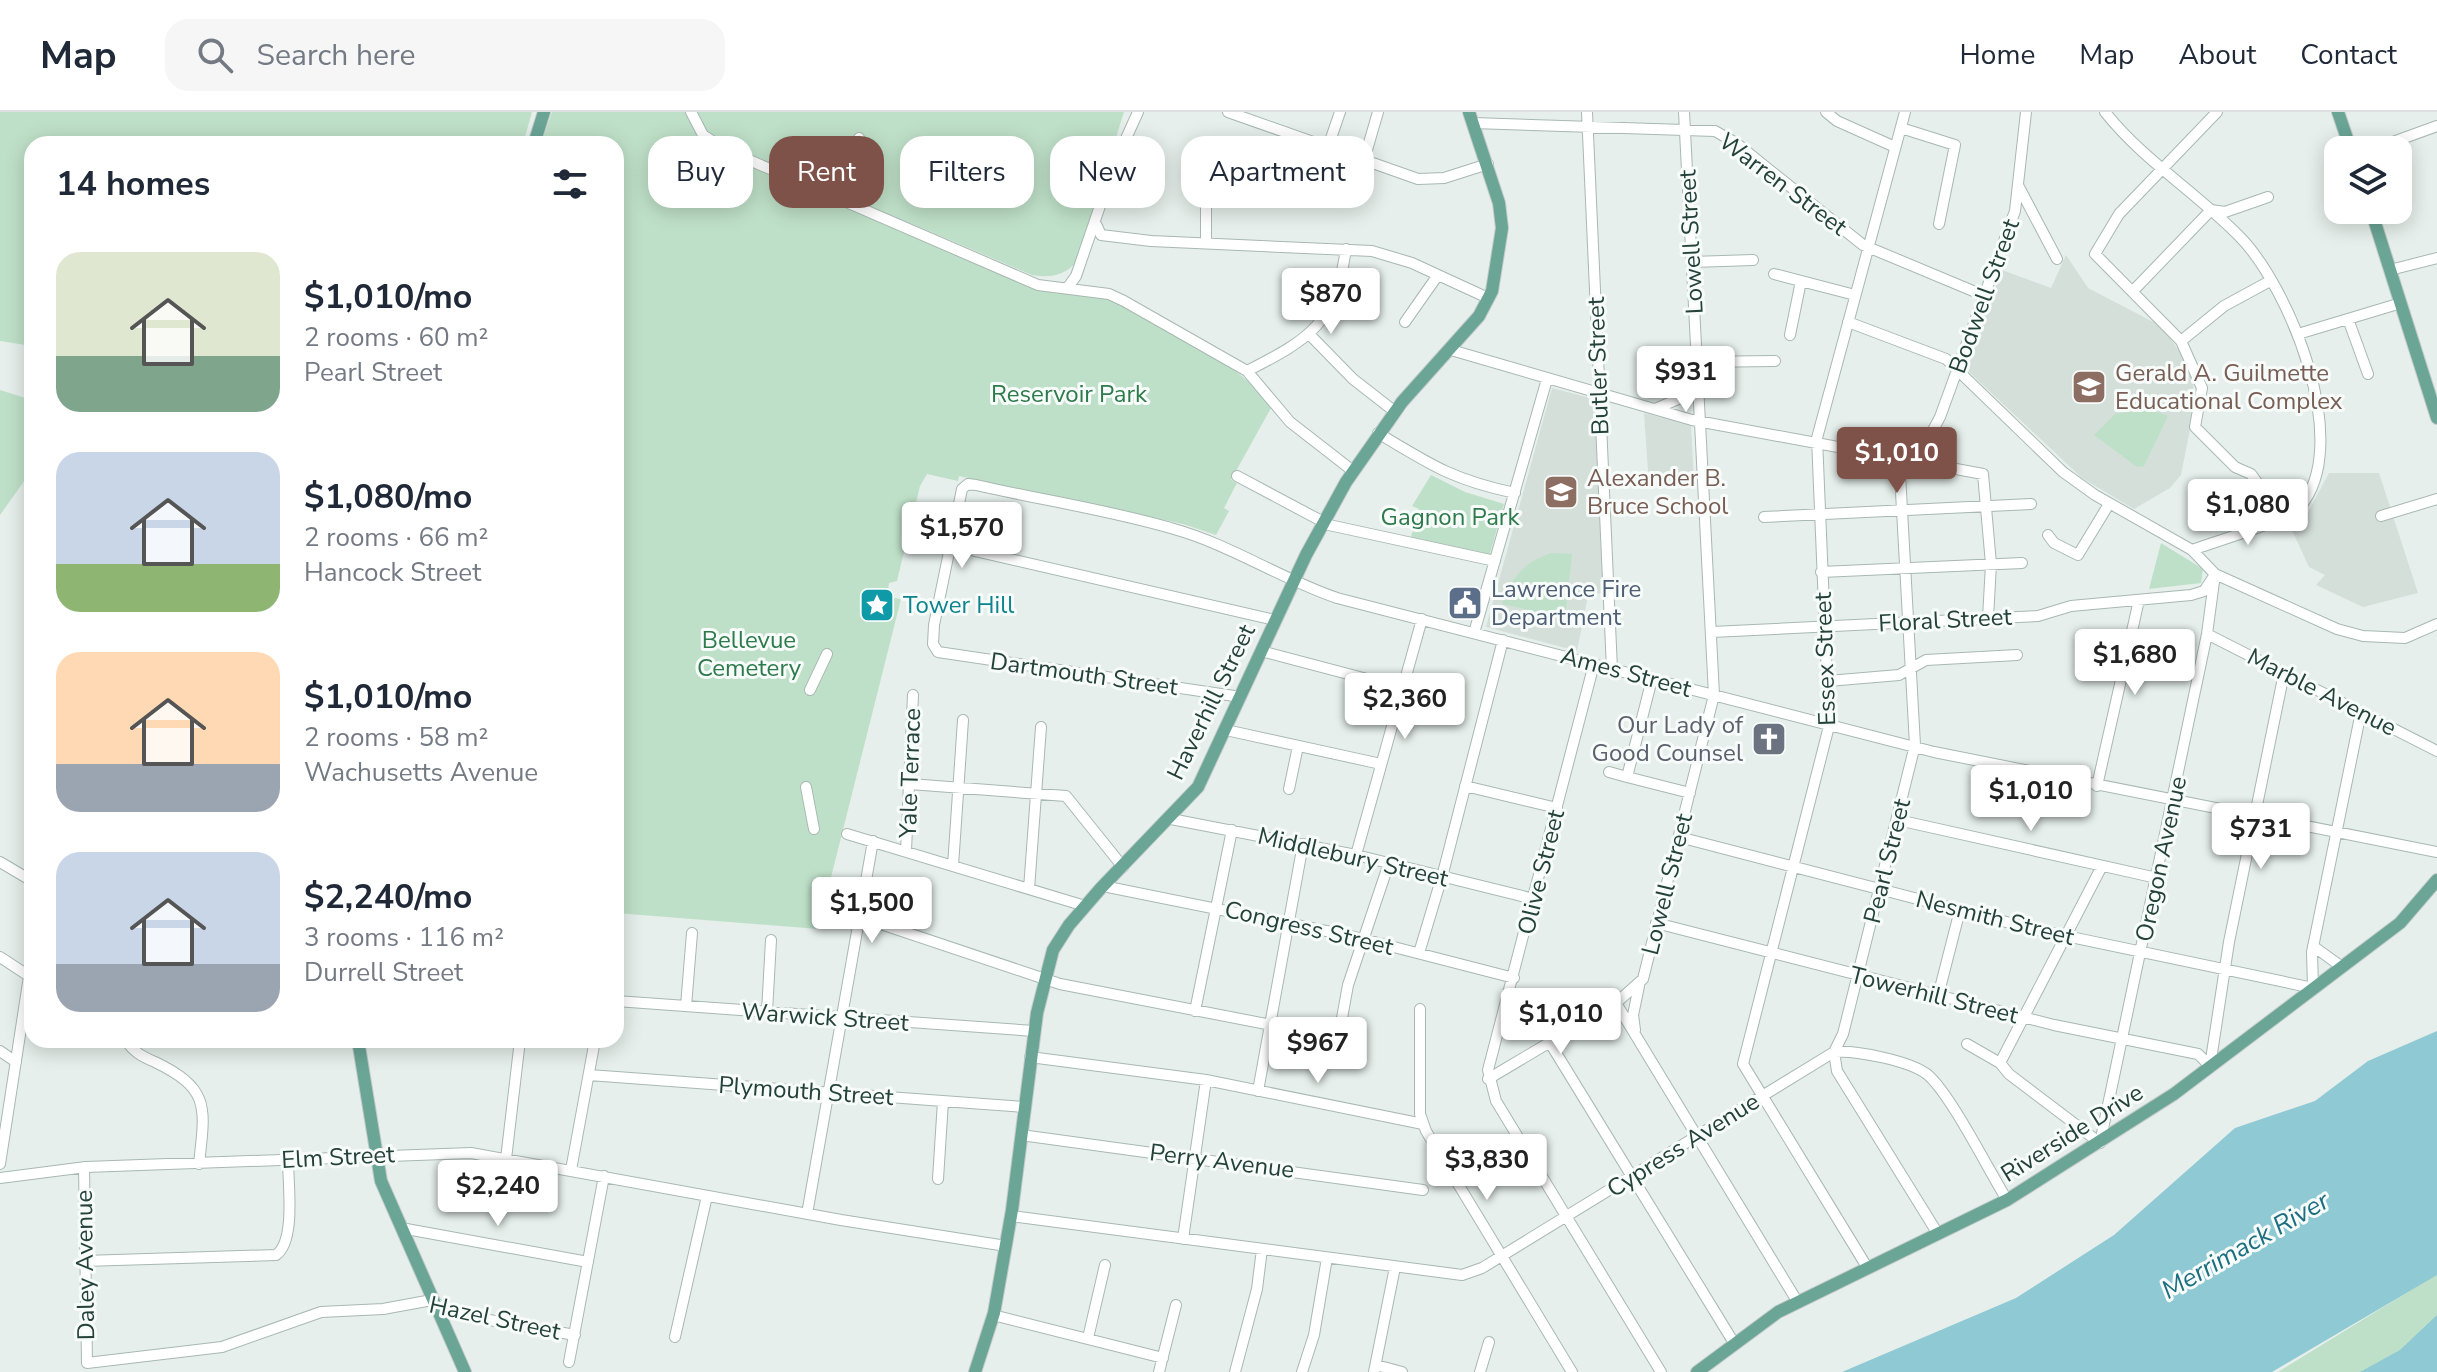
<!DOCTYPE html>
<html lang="en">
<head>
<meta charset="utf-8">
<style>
	:root { --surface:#fff; --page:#f6f6f7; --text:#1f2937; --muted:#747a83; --line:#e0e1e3; --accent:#7f5249 }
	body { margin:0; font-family:"Nunito Sans",sans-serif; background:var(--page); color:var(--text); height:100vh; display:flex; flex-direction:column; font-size:30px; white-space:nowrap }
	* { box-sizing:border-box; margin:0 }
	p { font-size:26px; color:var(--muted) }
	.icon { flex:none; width:44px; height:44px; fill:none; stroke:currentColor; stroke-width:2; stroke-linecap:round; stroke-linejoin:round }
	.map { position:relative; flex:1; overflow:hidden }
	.drawer { position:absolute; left:24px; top:24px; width:600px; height:912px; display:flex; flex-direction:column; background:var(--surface); border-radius:24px; box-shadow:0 4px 20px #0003 }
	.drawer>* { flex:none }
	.guide { position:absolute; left:648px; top:24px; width:760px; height:72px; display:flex; gap:16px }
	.buttons { position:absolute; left:2324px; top:24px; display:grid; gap:16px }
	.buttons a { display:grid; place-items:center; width:88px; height:88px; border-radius:16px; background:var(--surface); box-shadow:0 4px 20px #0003; font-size:40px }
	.price { position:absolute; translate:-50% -68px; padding:0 18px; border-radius:8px; background:#fff; color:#222; font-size:26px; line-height:52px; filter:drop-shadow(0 2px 4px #0008) }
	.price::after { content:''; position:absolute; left:50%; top:48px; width:24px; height:18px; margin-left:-12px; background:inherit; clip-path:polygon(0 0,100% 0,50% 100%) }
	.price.on { background:var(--accent); color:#fff }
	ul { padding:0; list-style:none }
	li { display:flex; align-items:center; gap:24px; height:200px; padding:0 32px }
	li span { display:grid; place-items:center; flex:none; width:224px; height:160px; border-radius:24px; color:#555 }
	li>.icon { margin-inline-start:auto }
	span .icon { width:96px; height:96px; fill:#fffc; stroke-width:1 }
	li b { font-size:34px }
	h2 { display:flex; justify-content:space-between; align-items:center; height:96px; padding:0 32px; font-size:34px }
	.pill { padding:0 28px; border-radius:24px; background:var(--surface); box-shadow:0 4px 20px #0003; font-size:28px; line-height:72px }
	.pill.on { background:var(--accent); color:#fff }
	header { display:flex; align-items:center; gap:48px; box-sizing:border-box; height:112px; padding:0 40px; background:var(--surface); border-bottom:2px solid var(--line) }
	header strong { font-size:38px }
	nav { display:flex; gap:44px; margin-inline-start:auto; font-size:28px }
	.search { width:560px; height:72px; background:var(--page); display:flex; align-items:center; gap:20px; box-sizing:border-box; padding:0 28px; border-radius:24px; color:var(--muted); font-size:30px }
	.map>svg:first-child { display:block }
	.built { fill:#d4dfda }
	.green { fill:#bfe0c8 }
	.water { fill:#8ec9d4 }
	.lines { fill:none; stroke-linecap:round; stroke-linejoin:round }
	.minor-casing { stroke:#a8b8b2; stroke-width:12 }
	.major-casing { stroke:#c2cac8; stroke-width:14 }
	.minor { stroke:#fff; stroke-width:10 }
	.major { stroke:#6aa596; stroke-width:12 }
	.labels { text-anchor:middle; stroke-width:6; stroke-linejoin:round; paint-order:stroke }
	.street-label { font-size:24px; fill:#24423a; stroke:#f7fbf9 }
	.education-label { font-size:24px; fill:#785e54; stroke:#f7fbf9; text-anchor:start }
	.park-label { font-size:24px; fill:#2d7a4b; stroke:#f7fbf9 }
	.service-label { font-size:24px; fill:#4e5e75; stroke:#f7fbf9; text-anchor:start }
	.culture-label { font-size:24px; fill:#0d838f; stroke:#f7fbf9; text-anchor:start }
	.worship-label { font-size:24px; fill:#5b616d; stroke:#f7fbf9; text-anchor:end }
	.water-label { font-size:26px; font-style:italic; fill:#1c6f80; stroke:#f7fbf9 }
</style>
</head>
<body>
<header>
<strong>Map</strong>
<div class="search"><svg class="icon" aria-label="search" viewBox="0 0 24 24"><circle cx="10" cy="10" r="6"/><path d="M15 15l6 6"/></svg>Search here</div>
<nav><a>Home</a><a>Map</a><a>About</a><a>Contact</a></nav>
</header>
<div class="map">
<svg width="2437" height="1260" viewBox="0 0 2437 1260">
	<rect width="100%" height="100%" fill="#e6efeb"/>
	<path class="built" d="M2066 143 2088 176 2161 214 2188 251 2193 267 2194 297 2181 363 2170 376 2134 397 2082 366 1967 258 2002 158 2051 176Z
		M1552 276 1594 287 1603 482 1589 479 1577 539 1486 515Z
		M1644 301 1691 313 1694 371 1649 373Z
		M2329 361H2379L2418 481 2363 495 2316 473 2325 463 2309 455 2290 414 2304 408Z"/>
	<path class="green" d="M0 0H532L523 32H32V234L0 229Z
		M552 0H1124L1076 151C1062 164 1051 166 1032 163L903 108 901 118 1032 174 1087 179 1126 194 1229 254 1254 274 1271 296 1231 368 1237 371 1224 396 1229 399 1216 423 1183 412 959 364 958 369 927 362 920 374 897 469 889 471 887 485 901 487 818 817 616 801V32H541Z
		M0 278 32 288V358L0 403Z
		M2150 297 2168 304 2144 354 2137 355 2094 323 2115 302Z
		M1431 363 1465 380 1504 392 1489 445 1411 425 1419 397 1412 394Z
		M2161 431 2203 457 2201 471 2149 477Z
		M1552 441 1572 442 1565 506 1502 492C1510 466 1525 449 1552 441Z
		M2437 1162V1260H2278Z"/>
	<path class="water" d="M2437 919V1163L2272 1260H1842L2016 1186 2114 1123 2235 1016 2315 989 2368 949Z
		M2437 1203V1260H2360L2400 1238Z"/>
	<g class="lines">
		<g class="minor-casing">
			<path id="minor" d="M691 0 703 23 726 38 1038 173 1109 182 1124 189 1247 259 1290 310 1353 359
				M1228 0 1418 67 1444 66 1488 52
				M1587 0 1612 557
				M1684 0 1714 583 1643 867 1616 891 1797 1189
				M1826 0 1837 9 1895 35
				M2105 0C2142 47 2197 81 2239 124 2289 174 2355 334 2299 396 2287 409 2213 430 2192 438
				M2217 0 2119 102 2095 142 2181 229 2202 276 2195 315 2235 355 2251 362 2283 406
				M1473 11 1715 19 1736 31 1863 133 1985 184
				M1901 16 1955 33 1939 112
				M1328 35 1340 0
				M2371 38 2437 14
				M1088 41 1115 50
				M1364 48 1378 0
				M853 63 859 26
				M2019 75 2057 147
				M1096 112 1101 123 1151 129 1372 139 1412 151 1488 186
				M1206 131V87L1211 65
				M1692 150 1753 148
				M2390 158 2437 146
				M1774 162 1855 183
				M1068 175 1076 164 1114 53 1138 0
				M2133 179 2211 98 2225 100 2268 85
				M2348 207 2368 262
				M1405 210 1438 163
				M1848 210 1946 247 2063 360 2095 383 2192 438 2215 462 2337 517 2363 524 2405 526 2437 512
				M1309 222 1353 267 1394 299
				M2298 222 2401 191
				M1790 223 1801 169
				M2181 229 2224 194 2270 169
				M1451 238 1692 308 1983 362 1991 452 1988 506
				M1696 250 1775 249
				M1247 259C1312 226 1335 211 1346 137
				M1655 297 1683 285 1698 273
				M1378 321C1431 353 1453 368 1515 381
				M1237 364 1329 413 1495 449
				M2381 404 2437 387
				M1764 405 2031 392
				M2048 423 2054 431 2078 443 2109 392
				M949 433 1275 508
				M1821 460 2022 451
				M1712 520 2038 504 2071 494 2191 483 2204 479 2214 464
				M1474 521 1547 267
				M2207 522 2437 639
				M1261 539 1401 576
				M1594 552 1488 958 1496 989 1661 1260
				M1652 567 1627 665 1690 681
				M1828 569 1899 563 1926 548 2017 543
				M810 578 827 542
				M1241 585 938 540 933 532 934 513 962 377 968 372 976 373C1041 388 1110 398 1174 417 1231 433 1281 467 1337 486L1934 640 2437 740
				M1226 618 1381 652
				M1609 660 1627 665
				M910 672 1066 684 1123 755
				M1465 674 1557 696
				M2097 674 2139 488
				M806 675 814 717
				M1289 677 1298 634
				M1171 707 1356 743 1534 787
				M1898 708 2157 766
				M847 722 1085 794
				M1679 725 2033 817 2313 876 2312 840 2361 600
				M906 739 913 583
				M1356 743 1422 507
				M0 750 32 769
				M953 754 963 608
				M1103 774 1351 824 1514 866
				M1029 777 1041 615
				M860 805 1060 872 1318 922 1335 918 1342 906 1348 873 1389 751
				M1656 811 2054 913 2198 942 2210 954
				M2313 834 2342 855
				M1419 841 1443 761 1503 528
				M0 845 29 864
				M1938 884 1960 798
				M616 889 1034 919
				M686 894 692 821
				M1420 897V1002L1426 1019 1572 1260
				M1195 899 1232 718
				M767 900 771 828
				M1635 918 1633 903 1639 874
				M126 928C133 940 143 945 155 950 211 977 205 996 199 1052
				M1550 931 1734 1231
				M1967 932 2000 951 2009 962 2100 1031 2207 522 2215 462
				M0 939 16 950
				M1030 945 1206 968 1423 1012
				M2000 951 2102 754
				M2210 954 2229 830 2284 561
				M589 963 1024 995
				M1488 967 1616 891
				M1258 979 1303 732
				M1021 1023 1423 1078
				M506 1047 520 928
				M0 1052 32 845
				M84 1055 87 1251 222 1235 321 1200 383 1197 432 1188 449 1201 575 1223
				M571 1058 595 928
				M0 1066 86 1055 471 1041 841 1108 1006 1134
				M938 1067 943 989
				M807 1102 873 729
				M1011 1104 1462 1163 1482 1156 1834 940C1856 938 1911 949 1928 963 1951 983 1989 1059 2007 1088
				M401 1116 588 1150
				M1938 1122 1837 959 1834 940 1843 922 1915 633 1899 344 1924 335 1940 305 2015 99 2026 0
				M1183 1127 1206 968
				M84 1149 276 1143C296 1129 288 1072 288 1048
				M1867 1155 1743 952 1829 614 1817 326 1905 0
				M993 1203 1163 1246
				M675 1225 707 1084
				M1088 1226 1105 1153
				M569 1250 604 1064
				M1376 1253 1402 1260
				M1159 1260 1176 1193
				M1235 1260 1257 1177 1262 1137
				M1302 1260 1314 1223 1327 1146
				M1374 1260 1395 1155
				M1480 1260 1489 1230"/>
		</g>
		<g class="major-casing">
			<path id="major" d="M2338 0 2351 38
				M534 32 544 0
				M2371 98 2437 306
				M358 928 381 1069 465 1260
				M975 1260 994 1201 1012 1098 1037 901 1053 838 1069 813 1101 776 1198 675 1306 443 1346 370 1402 290 1479 204 1492 179 1502 116 1499 91 1469 0
				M1697 1260 1778 1200 2007 1088 2174 982 2400 811 2437 768"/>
		</g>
		<use href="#minor" class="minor"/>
		<use href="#major" class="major"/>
	</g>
	<defs>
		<g id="school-square" transform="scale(1.8)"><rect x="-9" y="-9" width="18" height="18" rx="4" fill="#8d6e63" stroke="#f7fbf9"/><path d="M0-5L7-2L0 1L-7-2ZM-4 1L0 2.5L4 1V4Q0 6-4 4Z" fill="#fff"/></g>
		<g id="civic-square" transform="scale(1.8)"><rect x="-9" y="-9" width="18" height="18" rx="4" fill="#5c6f8a" stroke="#f7fbf9"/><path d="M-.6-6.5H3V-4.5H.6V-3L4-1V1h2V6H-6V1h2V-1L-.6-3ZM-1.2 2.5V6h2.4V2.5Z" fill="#fff"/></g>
		<g id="sight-square" transform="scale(1.8)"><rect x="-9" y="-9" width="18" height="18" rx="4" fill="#0f9aa8" stroke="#f7fbf9"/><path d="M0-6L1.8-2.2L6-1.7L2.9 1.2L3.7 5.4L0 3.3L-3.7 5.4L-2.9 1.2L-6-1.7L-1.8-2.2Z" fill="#fff"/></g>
		<g id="church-square" transform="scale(1.8)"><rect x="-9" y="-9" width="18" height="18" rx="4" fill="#6b7280" stroke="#f7fbf9"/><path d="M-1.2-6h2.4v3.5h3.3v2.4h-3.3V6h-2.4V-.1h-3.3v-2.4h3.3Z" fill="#fff"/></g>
	</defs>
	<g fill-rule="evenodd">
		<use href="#school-square" x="2089" y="275"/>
		<use href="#school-square" x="1561" y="380"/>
		<use href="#civic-square" x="1465" y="491"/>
		<use href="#sight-square" x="877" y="493"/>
		<use href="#church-square" x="1769" y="627"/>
	</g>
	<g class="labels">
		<g class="street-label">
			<text transform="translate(1783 72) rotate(37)" y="8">Warren Street</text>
			<text transform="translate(1691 130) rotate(-93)" y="8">Lowell Street</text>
			<text transform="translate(1984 184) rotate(-70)" y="8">Bodwell Street</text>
			<text transform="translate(1598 254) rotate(-92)" y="8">Butler Street</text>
			<text transform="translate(1945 508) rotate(-3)" y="8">Floral Street</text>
			<text transform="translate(1825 547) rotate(-92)" y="8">Essex Street</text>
			<text transform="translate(1626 560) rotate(15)" y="8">Ames Street</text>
			<text transform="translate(1084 562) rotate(8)" y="8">Dartmouth Street</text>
			<text transform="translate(2322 580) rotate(27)" y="8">Marble Avenue</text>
			<text transform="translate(1211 590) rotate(-64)" y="8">Haverhill Street</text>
			<text transform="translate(910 661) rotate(-88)" y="8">Yale Terrace</text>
			<text transform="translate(1353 745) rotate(13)" y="8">Middlebury Street</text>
			<text transform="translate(2161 747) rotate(-78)" y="8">Oregon Avenue</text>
			<text transform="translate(1887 749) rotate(-76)" y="8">Pearl Street</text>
			<text transform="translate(1541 760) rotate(-76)" y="8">Olive Street</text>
			<text transform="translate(1667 772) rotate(-76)" y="8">Lowell Street</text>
			<text transform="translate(1995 806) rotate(14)" y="8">Nesmith Street</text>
			<text transform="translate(1309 816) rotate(13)" y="8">Congress Street</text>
			<text transform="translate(1934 883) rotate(14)" y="8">Towerhill Street</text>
			<text transform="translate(825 905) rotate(4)" y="8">Warwick Street</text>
			<text transform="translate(806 979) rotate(4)" y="8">Plymouth Street</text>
			<text transform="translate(2072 1021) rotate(-32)" y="8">Riverside Drive</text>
			<text transform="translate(1683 1033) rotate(-32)" y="8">Cypress Avenue</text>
			<text transform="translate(338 1045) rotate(-3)" y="8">Elm Street</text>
			<text transform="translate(1222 1049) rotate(7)" y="8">Perry Avenue</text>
			<text transform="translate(85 1153) rotate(-91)" y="8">Daley Avenue</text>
			<text transform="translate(495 1206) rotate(12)" y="8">Hazel Street</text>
		</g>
		<g class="education-label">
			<text x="2115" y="269">Gerald A. Guilmette<tspan x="2115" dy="28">Educational Complex</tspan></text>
			<text x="1587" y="374">Alexander B.<tspan x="1587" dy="28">Bruce School</tspan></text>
		</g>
		<g class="park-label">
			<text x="1069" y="290">Reservoir Park</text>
			<text x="1450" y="413">Gagnon Park</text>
			<text x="749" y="536">Bellevue<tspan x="749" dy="28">Cemetery</tspan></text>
		</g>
		<g class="service-label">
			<text x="1491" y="485">Lawrence Fire<tspan x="1491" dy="28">Department</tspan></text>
		</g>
		<g class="culture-label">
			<text x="903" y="501">Tower Hill</text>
		</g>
		<g class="worship-label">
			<text x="1743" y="621">Our Lady of<tspan x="1743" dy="28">Good Counsel</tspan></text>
		</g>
		<g class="water-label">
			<text transform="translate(2245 1133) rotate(-30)" y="9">Merrimack River</text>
		</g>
	</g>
</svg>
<div class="buttons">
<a><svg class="icon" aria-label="layers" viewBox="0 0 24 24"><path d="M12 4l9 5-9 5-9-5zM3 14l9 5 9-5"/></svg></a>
</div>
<b class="price" style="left:1331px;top:224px">$870</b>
<b class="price" style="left:1686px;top:302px">$931</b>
<b class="price on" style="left:1897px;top:383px">$1,010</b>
<b class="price" style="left:2248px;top:435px">$1,080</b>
<b class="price" style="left:962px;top:458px">$1,570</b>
<b class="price" style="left:2135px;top:585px">$1,680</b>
<b class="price" style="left:1405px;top:629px">$2,360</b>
<b class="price" style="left:2031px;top:721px">$1,010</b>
<b class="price" style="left:2261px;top:759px">$731</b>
<b class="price" style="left:872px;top:833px">$1,500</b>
<b class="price" style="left:1561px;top:944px">$1,010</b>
<b class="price" style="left:1318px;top:973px">$967</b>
<b class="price" style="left:1487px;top:1090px">$3,830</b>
<b class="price" style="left:498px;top:1116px">$2,240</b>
<div class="guide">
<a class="pill">Buy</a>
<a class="pill on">Rent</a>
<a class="pill">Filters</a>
<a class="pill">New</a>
<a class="pill">Apartment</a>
</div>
<section class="drawer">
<h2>14 homes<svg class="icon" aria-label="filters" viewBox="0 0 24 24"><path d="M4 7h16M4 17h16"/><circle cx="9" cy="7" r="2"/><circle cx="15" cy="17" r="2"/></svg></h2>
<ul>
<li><span style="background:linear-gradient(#dfe7d0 65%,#7fa58c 0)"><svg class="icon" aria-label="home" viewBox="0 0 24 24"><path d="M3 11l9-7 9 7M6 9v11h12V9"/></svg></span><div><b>$1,010/mo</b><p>2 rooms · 60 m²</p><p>Pearl Street</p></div></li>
<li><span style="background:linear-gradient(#c9d6e8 70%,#8fb573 0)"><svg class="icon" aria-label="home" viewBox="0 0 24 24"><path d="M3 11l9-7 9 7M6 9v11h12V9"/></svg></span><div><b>$1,080/mo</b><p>2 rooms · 66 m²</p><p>Hancock Street</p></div></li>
<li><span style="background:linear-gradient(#ffd9b3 70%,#9aa5b1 0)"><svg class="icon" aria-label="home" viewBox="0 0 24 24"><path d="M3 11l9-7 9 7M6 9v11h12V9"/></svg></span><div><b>$1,010/mo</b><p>2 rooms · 58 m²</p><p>Wachusetts Avenue</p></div></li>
<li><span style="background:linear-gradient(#c9d6e8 70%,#9aa5b1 0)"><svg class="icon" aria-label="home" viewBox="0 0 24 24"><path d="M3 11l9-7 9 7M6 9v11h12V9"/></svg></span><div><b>$2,240/mo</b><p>3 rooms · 116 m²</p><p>Durrell Street</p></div></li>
</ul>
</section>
</div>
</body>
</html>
